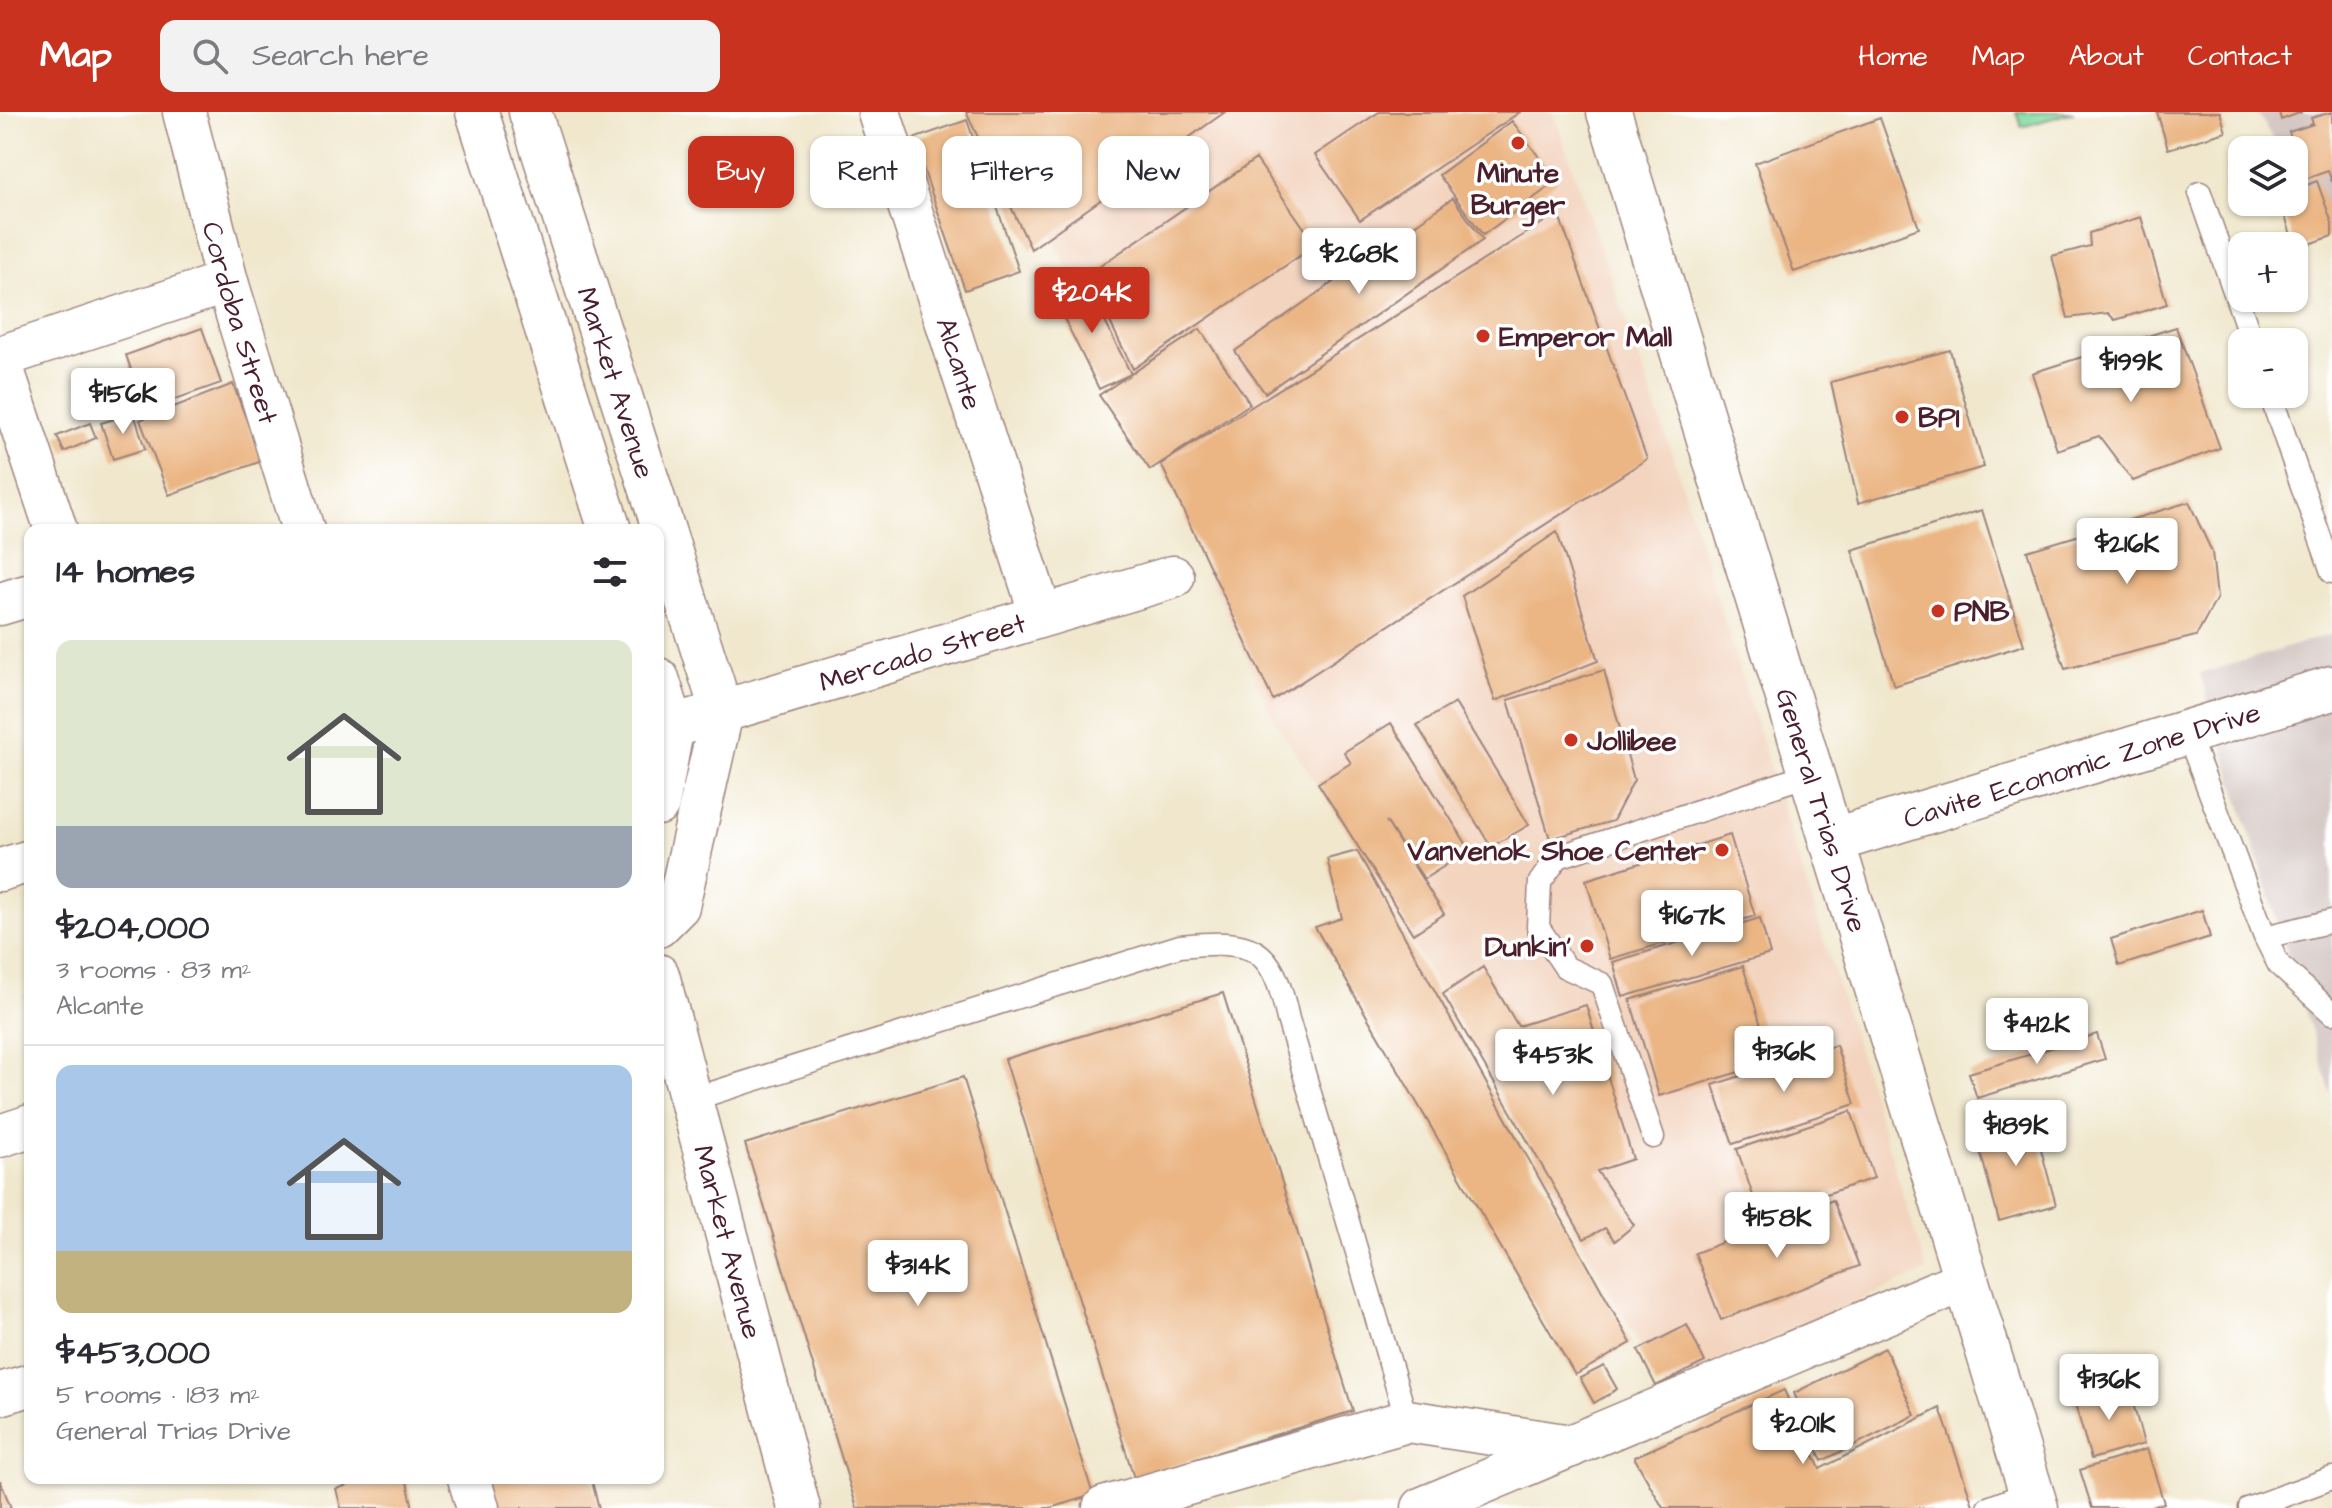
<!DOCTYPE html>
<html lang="en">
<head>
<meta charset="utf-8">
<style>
	:root { --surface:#fff; --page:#f2f2f3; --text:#2b2b33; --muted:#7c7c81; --line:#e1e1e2; --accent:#c8321e }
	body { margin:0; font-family:"Architects Daughter",sans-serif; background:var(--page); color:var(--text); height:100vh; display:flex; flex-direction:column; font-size:30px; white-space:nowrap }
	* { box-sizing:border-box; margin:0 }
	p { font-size:26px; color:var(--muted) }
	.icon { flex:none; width:44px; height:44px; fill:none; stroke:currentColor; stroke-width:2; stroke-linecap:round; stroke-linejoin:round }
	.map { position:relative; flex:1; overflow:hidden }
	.side { position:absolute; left:24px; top:412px; width:640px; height:960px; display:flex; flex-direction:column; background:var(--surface); border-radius:16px; box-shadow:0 2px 6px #0004 }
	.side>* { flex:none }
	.top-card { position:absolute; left:688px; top:24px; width:760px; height:72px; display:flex; gap:16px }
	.tools { position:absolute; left:2228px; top:24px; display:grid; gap:16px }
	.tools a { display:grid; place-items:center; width:80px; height:80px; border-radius:16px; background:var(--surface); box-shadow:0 2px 6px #0004; font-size:40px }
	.price { position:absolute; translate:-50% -68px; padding:0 18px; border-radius:8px; background:#fff; color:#222; font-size:26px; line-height:52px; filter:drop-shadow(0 2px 4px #0008) }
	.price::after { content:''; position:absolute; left:50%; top:48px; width:24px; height:18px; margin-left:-12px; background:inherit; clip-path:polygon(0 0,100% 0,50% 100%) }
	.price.selected { background:var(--accent); color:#fff }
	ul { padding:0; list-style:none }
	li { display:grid; align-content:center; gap:16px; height:424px; padding:0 32px }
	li+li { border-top:2px solid var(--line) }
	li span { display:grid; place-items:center; height:248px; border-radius:16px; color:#555 }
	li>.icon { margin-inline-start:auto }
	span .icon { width:144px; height:144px; fill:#fffc; stroke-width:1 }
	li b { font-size:34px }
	h2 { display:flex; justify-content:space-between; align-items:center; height:96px; padding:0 32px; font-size:34px }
	.chip { padding:0 28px; border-radius:16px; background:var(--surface); box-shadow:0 2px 6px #0004; font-size:28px; line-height:72px }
	.chip.selected { background:var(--accent); color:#fff }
	header { display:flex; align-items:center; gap:48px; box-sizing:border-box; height:112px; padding:0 40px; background:var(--accent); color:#fff }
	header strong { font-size:38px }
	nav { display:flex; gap:44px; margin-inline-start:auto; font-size:28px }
	.search { width:560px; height:72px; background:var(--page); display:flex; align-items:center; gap:20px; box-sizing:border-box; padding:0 28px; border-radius:16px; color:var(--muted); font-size:30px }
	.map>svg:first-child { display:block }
	.built { fill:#f3d4bf }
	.industrial { fill:#cfc0bb }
	.green { fill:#82dba0; stroke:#667d66; stroke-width:2 }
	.building { fill:#ebb684 }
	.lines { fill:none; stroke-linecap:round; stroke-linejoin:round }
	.service-casing { stroke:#9d837c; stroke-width:25 }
	.minor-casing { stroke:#9d837c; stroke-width:45 }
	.tertiary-casing { stroke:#9d837c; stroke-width:47 }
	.secondary-casing { stroke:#9d837c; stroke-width:47 }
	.service { stroke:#fff; stroke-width:22 }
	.minor { stroke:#fff; stroke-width:42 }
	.tertiary { stroke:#fff; stroke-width:44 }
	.secondary { stroke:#fff; stroke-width:44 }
	.poi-dot { fill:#c8321e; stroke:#fff; stroke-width:3 }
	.labels { text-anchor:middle; stroke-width:7; stroke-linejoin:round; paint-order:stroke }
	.poi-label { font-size:28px; font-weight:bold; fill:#4a1f2b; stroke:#fff; text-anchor:start }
	.street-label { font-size:28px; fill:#4a1f2b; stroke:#fff }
</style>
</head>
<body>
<header>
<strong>Map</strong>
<div class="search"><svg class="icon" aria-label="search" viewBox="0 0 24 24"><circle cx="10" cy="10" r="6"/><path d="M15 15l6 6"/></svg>Search here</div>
<nav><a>Home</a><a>Map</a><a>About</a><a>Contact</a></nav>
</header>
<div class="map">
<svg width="2332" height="1396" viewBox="0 0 2332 1396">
	<rect width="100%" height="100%" fill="#fff"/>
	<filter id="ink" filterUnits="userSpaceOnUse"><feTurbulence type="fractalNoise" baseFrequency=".0125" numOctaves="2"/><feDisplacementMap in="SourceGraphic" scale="16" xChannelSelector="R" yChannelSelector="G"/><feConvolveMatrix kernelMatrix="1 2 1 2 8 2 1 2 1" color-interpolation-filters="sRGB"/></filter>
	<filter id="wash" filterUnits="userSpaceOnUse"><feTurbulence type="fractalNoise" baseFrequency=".006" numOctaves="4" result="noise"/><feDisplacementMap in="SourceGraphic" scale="32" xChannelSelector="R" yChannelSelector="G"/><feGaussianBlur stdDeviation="1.8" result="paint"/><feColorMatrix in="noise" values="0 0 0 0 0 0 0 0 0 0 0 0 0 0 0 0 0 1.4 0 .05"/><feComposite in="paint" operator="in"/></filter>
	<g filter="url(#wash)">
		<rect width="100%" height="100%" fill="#f0e7cc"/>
		<path class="built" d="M993 0H1553L1672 341 1927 1159 1663 1274 1359 738 1275 609 1161 352Z"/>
		<path class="industrial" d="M2257 0H2332V129L2294 63V38H2279Z
			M2332 522V984L2200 562Z"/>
		<path class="green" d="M2016 0H2074L2021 15Z"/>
		<g id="blocks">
			<path class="building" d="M966 0H1225L1031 137Z
				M1379 0H1520L1360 108 1315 43Z
				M2157 0H2220L2226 20 2168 37Z
				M2279 0H2302L2281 8Z
				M2332 0V70L2328 59 2305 67 2289 20 2313 12 2311 6Z
				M1880 6 1919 116 1794 160 1755 51Z
				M967 8 1019 159 965 178 913 27Z
				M1512 9 1557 69 1483 123 1439 63Z
				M1256 47 1316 133 1133 257 1087 163Z
				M2317 69 2332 111V124L2296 137 2280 90H2294V78Z
				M1453 86 1483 128 1265 281 1235 239Z
				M1558 101 1647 347 1273 588 1161 352Z
				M2141 105 2167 192 2115 208 2108 201 2068 206 2052 144 2090 134 2089 121Z
				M1085 169 1131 262 1099 277 1053 184Z
				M2176 215 2220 336 2133 369 2099 324 2057 338 2032 261Z
				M202 216 221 271 145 298 126 243Z
				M1200 217 1250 292 1150 358 1099 283Z
				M1950 238 1984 355 1858 391 1831 270Z
				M233 272 262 349 169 383 140 308Z
				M134 301 145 337 113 347 101 311Z
				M90 311 96 326 64 340 57 324Z
				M2189 390 2212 440 2217 486 2196 524 2065 557 2027 439Z
				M1982 398 2024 533 1894 574 1852 438Z
				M1557 420 1598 549 1495 589 1462 484Z
				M1604 558 1634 668 1613 709 1550 727 1508 588Z
				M1455 591 1529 713 1491 735 1417 613Z
				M1391 611 1470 738 1424 767 1386 709 1444 802 1413 822 1318 671 1351 651 1344 640Z
				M1730 723 1755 804 1610 847 1586 768Z
				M1357 739 1631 1231 1575 1263 1315 815 1342 806 1327 747Z
				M2202 798 2210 825 2119 854 2111 827Z
				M1760 806 1770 842 1623 885 1613 850Z
				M1743 854 1772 950 1659 984 1630 888Z
				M1483 855 1518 914 1586 893 1633 1047 1597 1059 1634 1113 1615 1129 1605 1116 1584 1127 1443 882Z
				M30 881V900L24 884Z
				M1223 881 1353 1299 1134 1366 1005 947Z
				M2097 922 2105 947 1977 986 1969 961Z
				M1836 933 1855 992 1733 1032 1713 973Z
				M963 965 1093 1383 1050 1396H857L745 1032Z
				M1851 999 1874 1066 1760 1104 1737 1037Z
				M2032 1004 2056 1093 1999 1109 1975 1020Z
				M1833 1088 1859 1154 1721 1208 1695 1141Z
				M1687 1213 1705 1250 1656 1274 1638 1238Z
				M1885 1236 1915 1303 1822 1349 1794 1281Z
				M1604 1254 1617 1277 1594 1291 1580 1266Z
				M2128 1273 2144 1332 2091 1347 2074 1288Z
				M1784 1278 1820 1357 1940 1296 1974 1396H1663L1634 1345Z
				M2147 1337 2164 1391 2149 1396H2092L2080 1358Z
				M369 1366H406L413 1396H341L336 1377Z
				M488 1366H591L599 1396H497Z
				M0 1368 11 1396H0Z"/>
		</g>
	</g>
	<g filter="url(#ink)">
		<use href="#blocks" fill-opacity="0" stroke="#9d837c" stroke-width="2"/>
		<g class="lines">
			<g class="service-casing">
				<path id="service" d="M2200 81 2252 230
					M2270 282 2332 460
					M2187 620 2265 825 2279 853 2332 901
					M2265 825 2332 809
					M690 988 1180 834C1253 827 1272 832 1288 907L1407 1309
					M1653 1025 1602 872 1565 855 1538 815 1540 770 1558 745 1811 662
					M1988 1396 2031 1380
					M2250 1396 2332 1366"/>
			</g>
			<g class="minor-casing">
				<g id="minor">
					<path id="s1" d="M184 0 227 170 303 418"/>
					<path d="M477 0 610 418"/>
					<path id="s2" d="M530 0 722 600 678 794 658 814"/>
					<path id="s3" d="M879 0 1041 503"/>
					<path d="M0 245 227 170"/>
					<path d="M0 249 56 418"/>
					<path d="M0 492 30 483"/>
					<path d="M658 567 673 614 658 692"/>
					<path id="s4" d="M673 614 1173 465"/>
					<path d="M0 758 30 749"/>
					<path id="s5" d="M658 863 799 1396"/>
					<path d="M0 1024 30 1014"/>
					<path d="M0 1282 30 1273"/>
					<path d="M469 1366 478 1396"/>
					<path d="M1104 1396 1407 1309 1571 1334"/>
					<path d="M1423 1396 1965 1168"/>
				</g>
			</g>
			<g class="tertiary-casing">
				<g id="tertiary">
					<path id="s6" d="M1831 729 2332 576"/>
				</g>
			</g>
			<g class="secondary-casing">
				<g id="secondary">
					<path id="s7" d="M1609 0 2036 1396"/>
				</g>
			</g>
			<use href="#service" class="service"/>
			<use href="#minor" class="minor"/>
			<use href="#tertiary" class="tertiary"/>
			<use href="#secondary" class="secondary"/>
		</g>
	</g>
	<g class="poi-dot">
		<circle cx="1518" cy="31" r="8"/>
		<circle cx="1483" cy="224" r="8"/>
		<circle cx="1902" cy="305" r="8"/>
		<circle cx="1938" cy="499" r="8"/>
		<circle cx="1571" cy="628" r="8"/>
		<circle cx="1722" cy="738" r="8"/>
		<circle cx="1587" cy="834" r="8"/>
	</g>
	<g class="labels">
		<g class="poi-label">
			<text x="1518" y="70" text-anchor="middle">Minute<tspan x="1518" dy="32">Burger</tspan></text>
			<text x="1499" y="234">Emperor Mall</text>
			<text x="1918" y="315">BPI</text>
			<text x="1954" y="509">PNB</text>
			<text x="1587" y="638">Jollibee</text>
			<text x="1706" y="748" text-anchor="end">Vanvenok Shoe Center</text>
			<text x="1571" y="844" text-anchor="end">Dunkin'</text>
		</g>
		<g class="street-label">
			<text dy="10" stroke="none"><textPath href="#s1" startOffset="218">Cordoba Street</textPath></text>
			<text dy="10" stroke="none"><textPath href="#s3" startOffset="264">Alcante</textPath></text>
			<text dy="10" stroke="none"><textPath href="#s2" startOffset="284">Market Avenue</textPath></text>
			<text dy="10" stroke="none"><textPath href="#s4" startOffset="260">Mercado Street</textPath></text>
			<text dy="10" stroke="none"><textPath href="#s6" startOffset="262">Cavite Economic Zone Drive</textPath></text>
			<text dy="10" stroke="none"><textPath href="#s7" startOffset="730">General Trias Drive</textPath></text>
			<text dy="10" stroke="none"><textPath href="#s5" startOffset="276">Market Avenue</textPath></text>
		</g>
	</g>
</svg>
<div class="tools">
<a><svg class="icon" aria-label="layers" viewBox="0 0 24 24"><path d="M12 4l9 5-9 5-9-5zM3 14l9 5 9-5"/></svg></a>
<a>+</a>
<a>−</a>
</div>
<b class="price" style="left:1359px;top:184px">$268K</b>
<b class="price selected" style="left:1092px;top:223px">$204K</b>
<b class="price" style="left:2131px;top:292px">$199K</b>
<b class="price" style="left:123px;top:324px">$156K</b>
<b class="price" style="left:2127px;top:474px">$216K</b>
<b class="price" style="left:1692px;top:846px">$167K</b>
<b class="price" style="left:2037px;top:954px">$412K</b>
<b class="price" style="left:1784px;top:982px">$136K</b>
<b class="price" style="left:1553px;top:985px">$453K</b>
<b class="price" style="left:2016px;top:1056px">$189K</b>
<b class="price" style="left:1777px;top:1148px">$158K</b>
<b class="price" style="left:918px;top:1196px">$314K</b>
<b class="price" style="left:2109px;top:1310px">$136K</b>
<b class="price" style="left:1803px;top:1354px">$201K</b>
<div class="top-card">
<a class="chip selected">Buy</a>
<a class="chip">Rent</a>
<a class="chip">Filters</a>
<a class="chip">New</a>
</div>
<section class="side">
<h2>14 homes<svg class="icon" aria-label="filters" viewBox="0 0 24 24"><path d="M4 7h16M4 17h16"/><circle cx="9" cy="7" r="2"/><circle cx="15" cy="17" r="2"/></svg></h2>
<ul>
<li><span style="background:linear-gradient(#dfe7d0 75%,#9aa5b1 0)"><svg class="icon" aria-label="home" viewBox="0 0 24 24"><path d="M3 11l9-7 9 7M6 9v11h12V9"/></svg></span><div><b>$204,000</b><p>3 rooms · 83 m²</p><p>Alcante</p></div></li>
<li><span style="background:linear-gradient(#a9c7e8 75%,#c2b280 0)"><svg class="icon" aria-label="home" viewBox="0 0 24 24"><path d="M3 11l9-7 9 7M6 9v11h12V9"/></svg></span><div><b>$453,000</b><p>5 rooms · 183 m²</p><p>General Trias Drive</p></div></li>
</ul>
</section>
</div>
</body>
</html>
